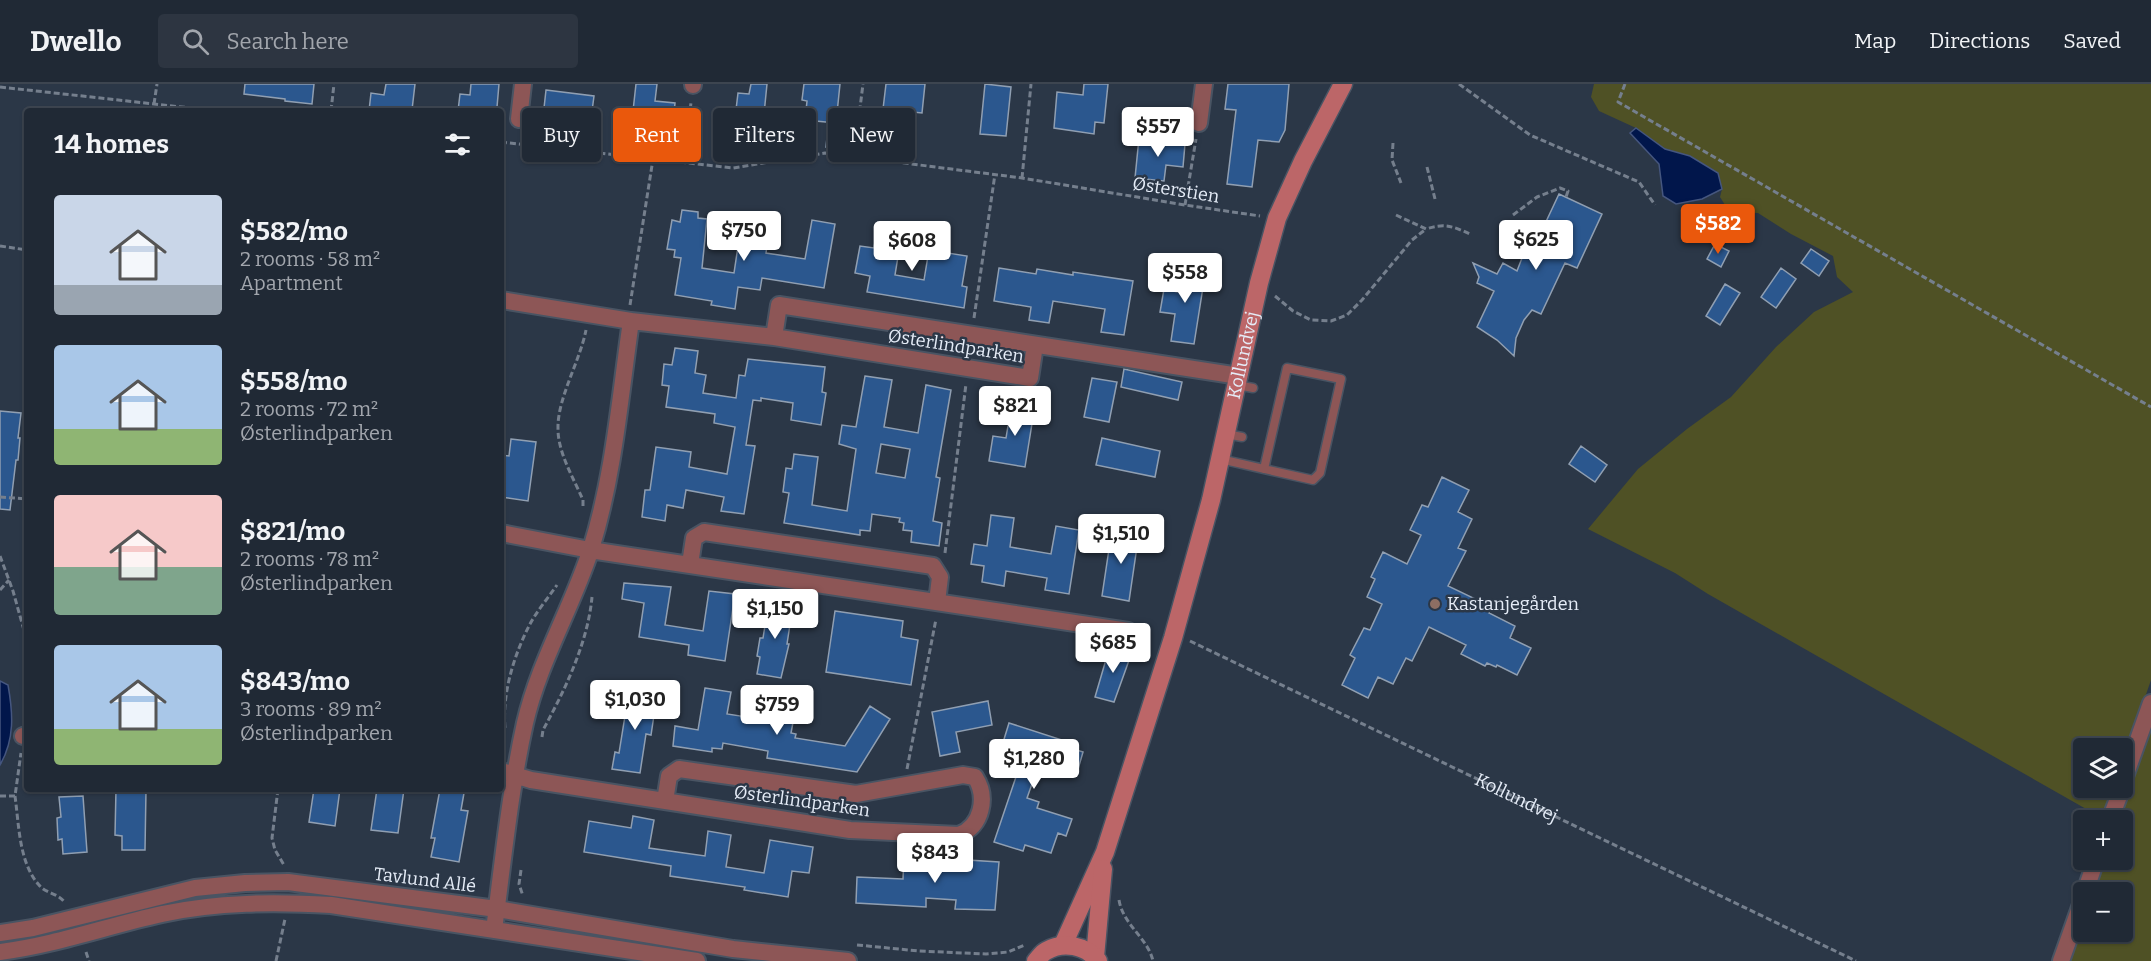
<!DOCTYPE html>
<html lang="en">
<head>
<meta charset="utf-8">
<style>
	:root { --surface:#202935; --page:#2d3541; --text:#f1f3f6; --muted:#a2a6ad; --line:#3d4550; --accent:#ea580c }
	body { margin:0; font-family:Bitter,serif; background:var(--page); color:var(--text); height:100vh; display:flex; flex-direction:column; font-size:22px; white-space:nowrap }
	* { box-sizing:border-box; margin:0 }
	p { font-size:20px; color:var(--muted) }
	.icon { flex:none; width:33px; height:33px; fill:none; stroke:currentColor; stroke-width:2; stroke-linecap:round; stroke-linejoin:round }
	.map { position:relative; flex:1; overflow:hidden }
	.side { position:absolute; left:24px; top:24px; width:480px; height:684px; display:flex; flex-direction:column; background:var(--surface); border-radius:6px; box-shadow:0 2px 4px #0004,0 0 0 2px var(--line) }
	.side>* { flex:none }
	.top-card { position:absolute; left:522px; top:24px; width:570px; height:54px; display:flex; gap:12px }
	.fabs { position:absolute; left:2073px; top:654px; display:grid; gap:12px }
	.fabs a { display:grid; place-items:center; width:60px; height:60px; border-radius:6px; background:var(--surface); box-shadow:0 2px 4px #0004,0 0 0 2px var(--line); font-size:30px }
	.price { position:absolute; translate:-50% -51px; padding:0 14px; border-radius:6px; background:#fff; color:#222; font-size:20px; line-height:39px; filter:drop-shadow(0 2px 3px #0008) }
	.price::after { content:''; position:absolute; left:50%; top:36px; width:18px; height:14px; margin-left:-9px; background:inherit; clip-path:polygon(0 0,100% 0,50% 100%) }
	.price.on { background:var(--accent); color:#fff }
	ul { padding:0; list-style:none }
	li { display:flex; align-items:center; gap:18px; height:150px; padding:0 30px }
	li span { display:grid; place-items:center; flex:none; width:168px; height:120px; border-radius:6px; color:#555 }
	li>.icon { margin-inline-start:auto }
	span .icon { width:72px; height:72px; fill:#fffc; stroke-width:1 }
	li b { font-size:26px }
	h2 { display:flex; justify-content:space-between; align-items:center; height:72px; padding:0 30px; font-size:26px }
	.tag { padding:0 21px; border-radius:6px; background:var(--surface); box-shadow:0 2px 4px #0004,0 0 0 2px var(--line); font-size:21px; line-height:54px }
	.tag.on { background:var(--accent); color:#fff }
	header { display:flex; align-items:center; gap:36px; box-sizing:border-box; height:84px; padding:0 30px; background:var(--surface); border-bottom:2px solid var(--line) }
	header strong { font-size:28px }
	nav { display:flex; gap:33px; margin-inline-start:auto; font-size:21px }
	.search { width:420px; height:54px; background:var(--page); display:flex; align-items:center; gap:15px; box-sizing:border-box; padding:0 21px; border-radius:6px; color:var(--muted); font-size:22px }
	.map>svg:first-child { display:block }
	.green { fill:#4f5125 }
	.water { fill:#01164b; stroke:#45567f; stroke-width:1.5 }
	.building { fill:#2b578e; stroke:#909fb2; stroke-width:1.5; fill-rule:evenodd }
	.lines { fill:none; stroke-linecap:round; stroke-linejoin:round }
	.lane-casing { stroke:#495463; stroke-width:11 }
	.street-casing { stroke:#495463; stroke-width:20 }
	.secondary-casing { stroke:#495463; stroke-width:21 }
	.path { stroke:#757f8d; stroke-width:3; stroke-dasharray:6 3; stroke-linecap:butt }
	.lane { stroke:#8d5656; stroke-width:8 }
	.street { stroke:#8d5656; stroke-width:16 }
	.secondary { stroke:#bc6668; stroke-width:18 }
	.education-dot { fill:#8d6e63; stroke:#2b3747; stroke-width:2 }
	.labels { text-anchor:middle; stroke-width:5; stroke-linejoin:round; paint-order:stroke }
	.street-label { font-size:18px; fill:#e5ecf7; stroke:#2b3747 }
	.poi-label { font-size:18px; fill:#e5ecf7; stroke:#2b3747; text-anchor:start }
</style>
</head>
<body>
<header>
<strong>Dwello</strong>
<div class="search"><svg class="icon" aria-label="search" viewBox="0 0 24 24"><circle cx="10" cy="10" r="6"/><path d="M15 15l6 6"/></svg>Search here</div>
<nav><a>Map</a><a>Directions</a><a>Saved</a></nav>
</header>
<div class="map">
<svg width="2151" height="877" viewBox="0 0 2151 877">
	<rect width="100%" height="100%" fill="#2b3747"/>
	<path class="green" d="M1594 0H2151V596L2123 677 2122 664H2084V704H2113L2102 734 1708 510 1675 489 1588 445 1638 385 1687 345 1731 313 1776 263 1814 228 1853 208 1837 193 1833 172 1791 150 1758 129H1730L1720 113 1722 105 1690 72 1665 66 1636 44 1599 27 1591 13Z
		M2151 645V877H2069L2083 837 2084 848H2122V808H2094L2105 776H2122V736H2119Z"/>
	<path class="water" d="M1636 44 1665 65 1690 72 1718 89 1722 105 1702 115 1676 120 1663 112 1659 80 1630 49Z
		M0 597 8 601C13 629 15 655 0 681Z"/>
	<path class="building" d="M245 0H314L312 20 285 17V15L244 10Z
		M386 0H415L412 26 387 23 386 27H369L371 9 384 11Z
		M471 0H499L497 23H494V27H458L460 10 470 11Z
		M636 0H657L655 17 675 19 672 51 683 52 681 67 621 61 622 44 631 45Z
		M751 0H767L761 60 722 55 724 33 735 34 738 9 749 10Z
		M804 0H840L836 39 805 36 807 17 802 16Z
		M886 0H925L922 29 883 25Z
		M985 0 1011 3 1006 52 980 50Z
		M1084 0H1108L1104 39 1095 38 1094 50 1054 44 1057 8 1083 11Z
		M1228 0H1289L1285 46 1279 58 1258 56 1252 103 1227 100 1236 26 1225 25Z
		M546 6 594 12 587 65 566 62 569 36 543 33Z
		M828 44 853 47 852 66 826 63Z
		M1139 54 1185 60 1183 83 1166 81 1164 97 1135 94Z
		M1559 110 1602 130 1577 184 1565 179 1541 230 1532 226 1524 236 1516 254 1514 272 1497 256 1477 243 1494 207 1477 199 1479 193 1473 179 1497 190 1503 179 1517 187 1522 174H1529Z
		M682 126 698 128V134L707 135 702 184 734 189 740 149 768 154 766 169 805 175 812 136 835 140 824 204 762 194 760 206 738 203 735 225 711 221 712 217 675 211 681 174 674 173 675 166 667 165 672 136 680 138Z
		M878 138 903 142 895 191 924 196 929 166 967 172 962 202 967 203 964 224 867 208 870 192 855 189 860 162 874 164Z
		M1715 160 1729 167 1721 183 1707 175Z
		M1811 165 1829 177 1819 192 1801 179Z
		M1183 180 1206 184 1194 260 1171 257 1175 230 1160 228 1164 205 1178 208Z
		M999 184 1036 190 1037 185 1073 191V188L1133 197 1124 251 1101 248 1105 225 1053 217 1049 239 1029 236 1031 223 994 217Z
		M1781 184 1796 195 1776 224 1761 213Z
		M1725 200 1740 209 1720 241 1706 232Z
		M675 264 698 267 695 289 706 291 703 309 736 314 739 291 745 292 748 275 825 283 822 308 826 309 821 341 791 336 793 319 761 314V317L753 316 746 361 755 362 744 430 721 427 724 413 686 406 683 424 667 421 665 437 642 433 645 406H650L656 363 691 368 689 383 727 390 735 343 714 339 715 330 666 323 669 302 662 301 664 280 672 281Z
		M1124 285 1182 298 1178 316 1121 303Z
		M865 292 892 296 884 343 918 349 926 301 951 306 936 393 940 394 933 437 942 439 939 462 911 458 912 447 903 446 904 439 899 438 900 434 872 430 870 447 860 446V451L784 439 789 409 783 408 786 384 792 385 794 370 818 373 812 421 847 427 856 365 839 360 842 341 856 343ZM881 360 910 365 905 394 876 389Z
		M1092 294 1117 298 1109 338 1084 333Z
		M1012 318 1035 321 1025 383 989 377 993 352 1006 354Z
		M0 327 21 329 18 354H20L18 376H16L10 426 0 425Z
		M1102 354 1160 367 1155 393 1096 381Z
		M511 355 536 358 528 417 501 413V371L509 372Z
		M1581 362 1607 381 1595 398 1569 380Z
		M1442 393 1469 406 1458 428 1472 435 1458 464 1466 467 1448 502 1492 523 1489 529 1515 542 1510 554 1531 564 1517 591 1497 581 1496 583 1487 579 1485 582 1461 570 1466 561 1429 543 1412 577 1406 574 1393 600 1378 593 1368 614 1342 601 1355 574 1350 571 1364 544 1370 546 1382 520 1367 513 1375 495 1371 493 1383 468 1407 480 1421 451 1410 446 1422 421 1428 423Z
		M991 431 1014 434 1010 463 1051 470 1056 442 1079 446 1069 510 1045 506 1047 494 1006 487 1004 502 982 498 984 482 971 480 974 460 987 462Z
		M1112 445 1139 449 1129 517 1102 512Z
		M624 499 671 503 665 541 703 547 709 507 735 510 725 577 688 571 689 561 639 553 644 519 622 515Z
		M769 517 793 521 787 560H789L781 594 757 590 760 573 757 572 760 554H763Z
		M835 527 903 537 901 553 918 556 911 601 826 588Z
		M1110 562 1132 568 1114 618 1095 613Z
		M705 604 731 608 727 630 759 635 760 630 772 632 773 629 794 633 791 649 796 650 795 654 845 662 870 622 890 635 857 688 767 674 768 667 723 659 722 665 712 664V668L673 662 675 642 698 646Z
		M629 607 657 611 651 651 646 650 640 689 612 685 615 668 619 669Z
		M988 617 992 641 956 648 960 668 940 672 932 628Z
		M1009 639 1068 658 1067 663 1083 668 1076 692 1038 683 1027 714 1039 718 1037 724 1072 735 1066 752 1058 749 1051 769 1025 761 1023 767 994 758 1022 675 1020 674 1021 671 1001 665Z
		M116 705 146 706 145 766H122V752L115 751Z
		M314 705H340L335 742 309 738Z
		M377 705H404L398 749 371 746Z
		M440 705 464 709 461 726 468 727 459 778 431 773 435 754H431Z
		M83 712 87 768 63 770 62 755 58 756 57 734 61 733 59 713Z
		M633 732 654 736 649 764 705 772 708 747 731 751 726 783 764 789 770 756 813 763 809 789 792 787 788 813 744 806 745 803 670 792 671 782 584 768 589 737 631 744Z
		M904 772 999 778 995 826 955 825 956 816 926 814V823L856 819 857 793 903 795Z"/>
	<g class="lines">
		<g class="lane-casing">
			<path id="lane" d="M1237 301 1253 304
				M1226 350 1242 353
				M1220 375 1313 396 1320 389 1341 295 1287 284 1264 385"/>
		</g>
		<g class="street-casing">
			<path id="street" d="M693 1V0
				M519 35 523 0
				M1199 39 1204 0
				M501 216 631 237
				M774 253 779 221 1239 292
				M501 449 590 466 1128 547
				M690 480 694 454 704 448 933 482 940 493 937 518
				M23 652 27 651
				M501 687 531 696 850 746 959 751C982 742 988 713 975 693L963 691 856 710 679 685 669 692 665 717
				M2122 701 2151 619
				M2110 736 2122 704
				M2085 808 2096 776
				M494 846C503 777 510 707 525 639 539 578 572 524 591 465 614 391 620 313 631 237L774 253 1030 294 1035 261
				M0 849 33 844 195 804 245 799 288 798 497 825 733 865 848 877
				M0 868C56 861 107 842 162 830 218 818 274 818 331 821L697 877
				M2061 877 2084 812"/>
		</g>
		<g class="secondary-casing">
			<g id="secondary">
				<path id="s2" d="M1063 861 1105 768 1173 554 1211 416 1259 199 1277 134 1303 77 1343 0"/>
				<path d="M1095 873 1103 785"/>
				<path d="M1036 877C1039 874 1042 869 1046 867 1063 857 1086 861 1098 877"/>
			</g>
		</g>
		<g class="path">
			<path d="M1459 0 1530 51 1639 98 1655 121"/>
			<path d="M1625 0 1618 18 2151 323"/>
			<path d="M0 3 218 27"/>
			<path d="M154 20 157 0"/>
			<path d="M331 27 334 0"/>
			<path d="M501 58 733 84 825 69 1022 94 1185 121 1260 132"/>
			<path d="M1393 59 1392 76 1401 99"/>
			<path d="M854 72 863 0"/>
			<path d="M685 79 691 18"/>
			<path d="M1427 83 1435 115"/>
			<path d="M1022 94 1031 0"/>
			<path d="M1185 121 1196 55"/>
			<path d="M1396 131 1426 145C1445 139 1452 142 1470 150"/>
			<path d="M1513 131 1537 113 1560 104 1568 107 1566 113"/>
			<path d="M0 162 27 166"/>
			<path d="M1275 212 1293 227 1311 236 1331 237 1347 231 1362 216 1412 156 1426 145"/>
			<path d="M630 221 653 75"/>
			<path d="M974 234 995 90"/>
			<path d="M0 413 27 415"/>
			<path d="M583 422V416C574 395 558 369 558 345 557 315 580 277 586 246"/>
			<path d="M945 469 966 300"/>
			<path d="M0 472 13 507 27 557"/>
			<path d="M0 506 9 496"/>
			<path id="s1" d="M1190 557 1856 877"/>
			<path d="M25 635 27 617"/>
			<path d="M505 644C502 609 514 571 530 540 537 527 548 514 557 501"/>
			<path d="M542 653 543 646C565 606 588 558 592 513"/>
			<path d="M907 685 936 535"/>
			<path d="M278 705 272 754 275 766 284 781"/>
			<path d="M0 712H15L21 669"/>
			<path d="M15 712C19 741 19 779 39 801 46 810 59 809 65 819"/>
			<path d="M521 786 519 800 523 812"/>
			<path d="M1119 816C1123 841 1148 854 1153 877"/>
			<path d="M857 861 919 867 986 870 1008 868 1025 861"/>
			<path d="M86 868 89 877"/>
			<path d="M276 877 285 835"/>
		</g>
		<use href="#lane" class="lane"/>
		<use href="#street" class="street"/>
		<use href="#secondary" class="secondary"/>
	</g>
	<circle class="education-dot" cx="1435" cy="520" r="6"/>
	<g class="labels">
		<g class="street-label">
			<text transform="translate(1176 106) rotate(9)" y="6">Østerstien</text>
			<text transform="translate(956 262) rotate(9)" y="6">Østerlindparken</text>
			<text dy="6" stroke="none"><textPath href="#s2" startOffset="618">Kollundvej</textPath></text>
			<text dy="6" stroke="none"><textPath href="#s1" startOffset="362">Kollundvej</textPath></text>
			<text transform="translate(802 717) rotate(8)" y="6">Østerlindparken</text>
			<text transform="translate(425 796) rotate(7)" y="6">Tavlund Allé</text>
		</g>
		<g class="poi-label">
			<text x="1447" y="526">Kastanjegården</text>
		</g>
	</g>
</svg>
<div class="fabs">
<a><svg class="icon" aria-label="layers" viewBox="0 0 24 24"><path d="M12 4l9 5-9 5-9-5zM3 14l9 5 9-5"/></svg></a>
<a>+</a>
<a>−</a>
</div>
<b class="price" style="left:1158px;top:74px">$557</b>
<b class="price on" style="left:1718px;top:171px">$582</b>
<b class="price" style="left:744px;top:178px">$750</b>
<b class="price" style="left:1536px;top:187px">$625</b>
<b class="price" style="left:912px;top:188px">$608</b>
<b class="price" style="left:1185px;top:220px">$558</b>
<b class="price" style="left:1015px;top:353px">$821</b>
<b class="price" style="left:1121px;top:481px">$1,510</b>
<b class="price" style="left:775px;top:556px">$1,150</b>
<b class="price" style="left:1113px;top:590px">$685</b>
<b class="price" style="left:635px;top:647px">$1,030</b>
<b class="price" style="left:777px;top:652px">$759</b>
<b class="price" style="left:1034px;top:706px">$1,280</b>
<b class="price" style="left:935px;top:800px">$843</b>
<div class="top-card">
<a class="tag">Buy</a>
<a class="tag on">Rent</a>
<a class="tag">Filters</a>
<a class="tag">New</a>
</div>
<section class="side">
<h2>14 homes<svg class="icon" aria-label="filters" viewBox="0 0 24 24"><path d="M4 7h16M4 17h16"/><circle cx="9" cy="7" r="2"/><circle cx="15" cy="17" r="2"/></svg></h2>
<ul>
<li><span style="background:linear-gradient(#c9d6e8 75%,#9aa5b1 0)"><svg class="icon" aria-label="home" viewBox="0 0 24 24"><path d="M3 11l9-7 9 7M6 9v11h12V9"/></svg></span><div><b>$582/mo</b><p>2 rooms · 58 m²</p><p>Apartment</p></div></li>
<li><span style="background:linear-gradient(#a9c7e8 70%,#8fb573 0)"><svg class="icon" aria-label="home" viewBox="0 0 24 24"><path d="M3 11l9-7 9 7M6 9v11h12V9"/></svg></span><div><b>$558/mo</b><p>2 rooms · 72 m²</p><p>Østerlindparken</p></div></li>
<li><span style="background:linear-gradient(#f6c9c9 60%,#7fa58c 0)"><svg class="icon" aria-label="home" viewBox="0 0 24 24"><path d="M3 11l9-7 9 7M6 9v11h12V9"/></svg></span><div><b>$821/mo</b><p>2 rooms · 78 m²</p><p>Østerlindparken</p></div></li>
<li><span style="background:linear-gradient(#a9c7e8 70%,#8fb573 0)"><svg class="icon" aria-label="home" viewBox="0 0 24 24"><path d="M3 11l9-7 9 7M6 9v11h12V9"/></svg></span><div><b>$843/mo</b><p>3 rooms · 89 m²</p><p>Østerlindparken</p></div></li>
</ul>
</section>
</div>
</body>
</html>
